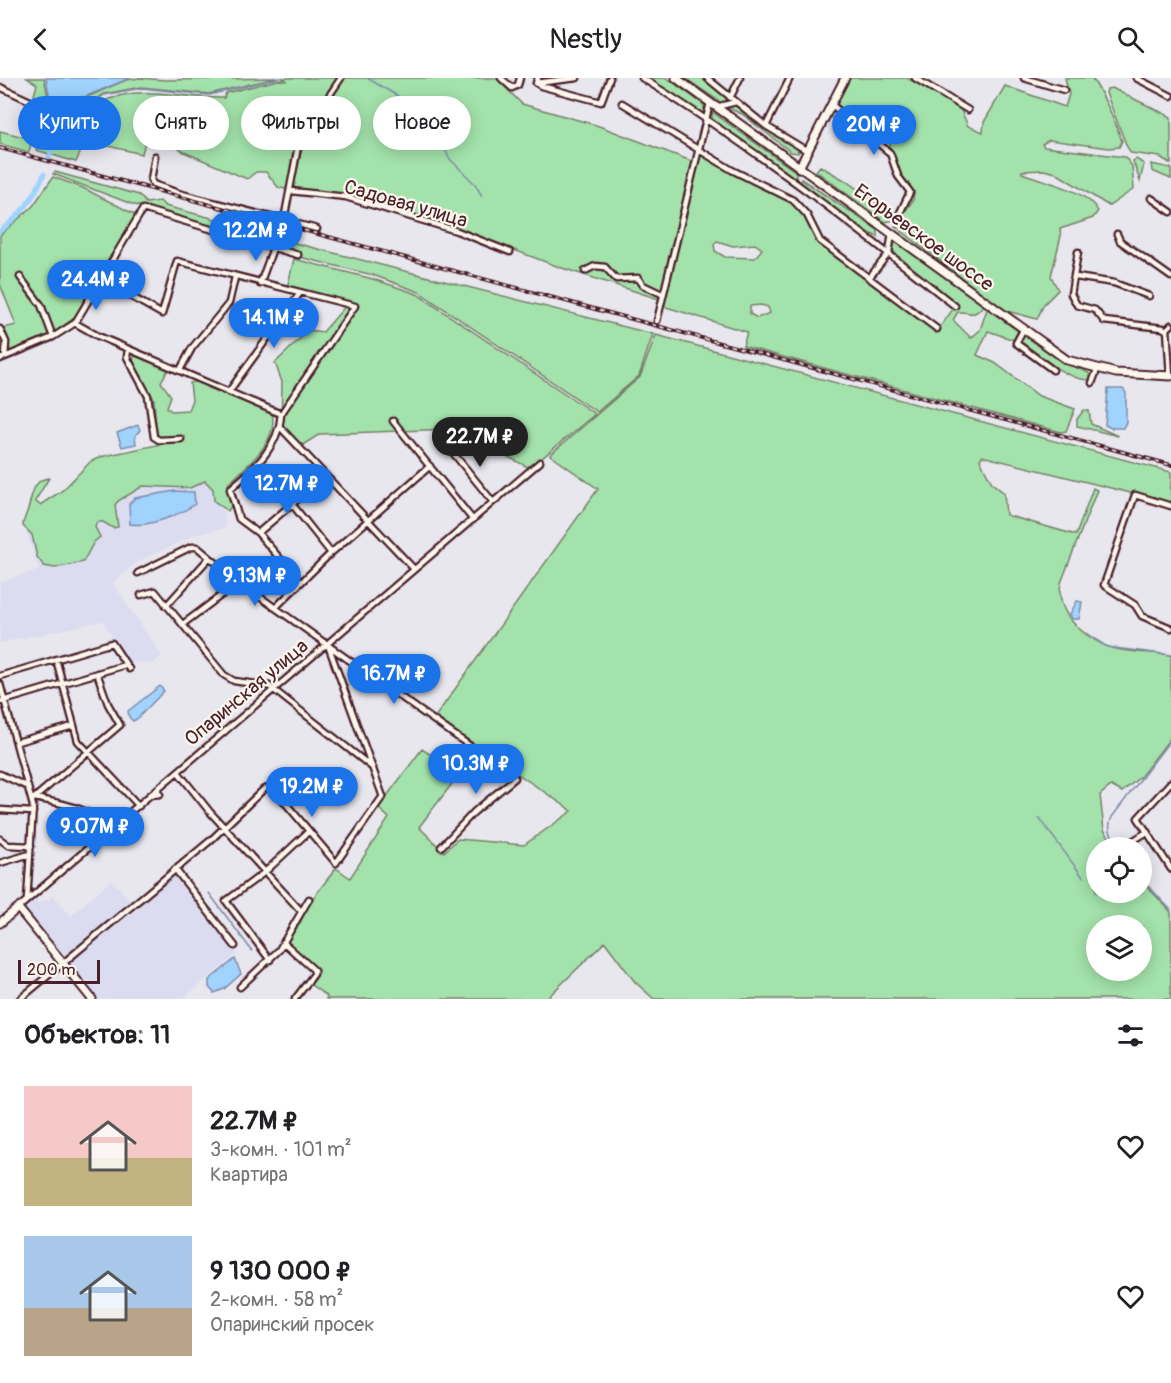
<!DOCTYPE html>
<html lang="ru">
<head>
<meta charset="utf-8">
<style>
	:root { --surface:#fff; --page:#f2f2f2; --text:#202124; --muted:#757577; --accent:#1a73e8 }
	body { margin:0; font-family:Pangolin,sans-serif; background:var(--page); color:var(--text); height:100vh; display:flex; flex-direction:column; font-size:22px; white-space:nowrap }
	* { box-sizing:border-box; margin:0 }
	p { font-size:20px; color:var(--muted) }
	.icon { flex:none; width:33px; height:33px; fill:none; stroke:currentColor; stroke-width:2; stroke-linecap:round; stroke-linejoin:round }
	.map { position:relative; height:921px; overflow:hidden }
	.drawer { display:flex; flex-direction:column; background:var(--surface); flex:1 }
	.drawer>* { flex:none }
	.guide { position:absolute; left:18px; top:18px; width:600px; height:54px; display:flex; gap:12px }
	.tools { position:absolute; left:1086px; top:759px; display:grid; gap:12px }
	.tools a { display:grid; place-items:center; width:66px; height:66px; border-radius:50%; background:var(--surface); box-shadow:0 3px 15px #0003; font-size:30px }
	.scale { position:absolute; left:18px; bottom:15px; width:82px; box-sizing:border-box; padding-left:6px; border:3px solid #4a1f2b; border-top:0; font-size:16px; line-height:21px; white-space:nowrap; color:#4a1f2b; -webkit-text-stroke:4px #fbf7ec; paint-order:stroke }
	.price { position:absolute; translate:-50% -51px; padding:0 14px; border-radius:21px; background:var(--accent); color:#fff; font-size:20px; line-height:39px; filter:drop-shadow(0 2px 3px #0008) }
	.price::after { content:''; position:absolute; left:50%; top:36px; width:18px; height:14px; margin-left:-9px; background:inherit; clip-path:polygon(0 0,100% 0,50% 100%) }
	.price.active { background:#222; color:#fff }
	ul { padding:0; list-style:none }
	li { display:flex; align-items:center; gap:18px; height:150px; padding:0 24px }
	li span { display:grid; place-items:center; flex:none; width:168px; height:120px; border-radius:0px; color:#555 }
	li>.icon { margin-inline-start:auto }
	span .icon { width:72px; height:72px; fill:#fffc; stroke-width:1 }
	li b { font-size:26px }
	h2 { display:flex; justify-content:space-between; align-items:center; height:72px; padding:0 24px; font-size:26px }
	.chip { padding:0 21px; border-radius:27px; background:var(--surface); box-shadow:0 3px 15px #0003; font-size:21px; line-height:54px }
	.chip.active { background:var(--accent); color:#fff }
	header { display:flex; justify-content:space-between; align-items:center; height:78px; padding:0 24px; background:var(--surface); font-size:27px; font-weight:600 }
	.map>svg:first-child { display:block }
	.built { fill:#dbdcf0 }
	.green { fill:#a3e2aa; stroke:#76806a; stroke-width:1.5; fill-rule:evenodd }
	.water { fill:#a0d3fe; stroke:#7e8baa; stroke-width:1.5 }
	.lines { fill:none; stroke-linecap:round; stroke-linejoin:round }
	.stream { stroke:#7e8baa; stroke-width:1.5 }
	.river { stroke:#a0d3fe; stroke-width:5 }
	.minor-casing { stroke:#4a1f2b; stroke-width:9 }
	.major-casing { stroke:#4a1f2b; stroke-width:11 }
	.minor { stroke:#fbf7ec; stroke-width:4.5 }
	.major { stroke:#fbf7ec; stroke-width:7 }
	.rail-casing { stroke:#4a1f2b; stroke-width:4 }
	.rail { stroke:#fbf7ec; stroke-width:1.5; stroke-dasharray:4.5; stroke-linecap:butt }
	.labels { text-anchor:middle; stroke-width:4.5; stroke-linejoin:round; paint-order:stroke }
	.street-label { font-size:20px; fill:#4a1f2b; stroke:#fbf7ec }
</style>
</head>
<body>
<header><svg class="icon" aria-label="back" viewBox="0 0 24 24"><path d="M15 5l-7 7 7 7"/></svg>Nestly<svg class="icon" aria-label="search" viewBox="0 0 24 24"><circle cx="10" cy="10" r="6"/><path d="M15 15l6 6"/></svg></header>
<div class="map">
<svg width="1171" height="921" viewBox="0 0 1171 921">
	<rect width="100%" height="100%" fill="#e8e7ee"/>
	<filter id="ink" filterUnits="userSpaceOnUse"><feTurbulence type="fractalNoise" baseFrequency=".0167" numOctaves="2"/><feDisplacementMap in="SourceGraphic" scale="12" xChannelSelector="R" yChannelSelector="G"/><feConvolveMatrix kernelMatrix="1 2 1 2 8 2 1 2 1" color-interpolation-filters="sRGB"/></filter>
	<g filter="url(#ink)">
		<path class="built" d="M154 369 222 413 226 450 194 457 137 484 113 505 162 578 153 585 127 584 103 543 0 565V504L39 492 26 453 109 375Z
			M175 794 237 876 182 921H96L67 886 142 827 140 823Z
			M111 802 133 825 63 882 20 830 33 819 37 824 48 822 53 817 71 838Z"/>
		<path class="green" d="M27 0H44L48 18 33 21 37 6Z
			M139 0 165 2 276 0 209 16 141 9 104 16 66 44 60 25 87 19 126 2Z
			M282 0H339L303 54 297 56 288 112 278 109 266 94H256L247 101 184 74 153 55 147 56 142 76 87 63 85 34C133 0 171 21 224 20L226 15 278 2 287 3Z
			M343 0H496L522 26 599 48 694 84 659 221 559 189 456 150 346 118 293 110 305 57Z
			M645 0H667L704 27V36Z
			M685 0H705L730 23 722 25Z
			M847 0H907L960 30 968 48 983 54 984 44 1005 8 1065 29 1069 16 1065 0H1092C1105 20 1114 40 1122 63L1119 69 1109 70 1049 62 1042 66 1044 69 1125 79 1132 88 1134 111 1109 128 1056 95 1044 92 1022 93V95C1042 103 1088 112 1098 133L1093 140 1060 151 1061 158 1051 198 1058 212 1044 226 1037 241 1003 232 895 148 913 122 914 115 900 95 890 68V59H874L836 29Z
			M1112 10 1171 39V86L1160 79 1131 75 1127 69 1106 15 1107 11Z
			M737 27 798 71V75L791 74 742 36 728 30Z
			M41 30 54 33 57 50 68 47 84 35 86 62 76 84 36 72 39 64 35 57Z
			M712 34 796 94V102L712 43Z
			M0 53 32 61 29 74 0 66Z
			M700 75 786 118 806 138 819 164 938 252 956 227 898 179 892 171 896 163 981 225 982 229C973 240 970 233 958 234L953 242 971 260 980 252 987 231 1018 253 1014 262 988 253 977 277 995 285 1039 318 1075 331 1066 353 1061 354 743 268 747 254 663 228ZM717 163 733 168 755 166 762 171 755 180 725 179 715 173 714 166ZM761 227 768 229 770 235 757 240 750 236V228Z
			M1136 81 1144 86 1140 103 1133 83Z
			M1151 86 1171 90V101L1152 93Z
			M820 88 846 103 894 138V142L885 144 816 93Z
			M55 94 139 117 146 125 160 123 165 128 227 144 235 143 250 152 271 159 653 256 639 298 597 334 419 214 373 197 271 172 129 125 53 96Z
			M53 99 83 110 136 137 74 240 49 258 0 279V251L16 247 0 206V157L33 128Z
			M801 101 878 152V159L869 155 805 110 800 105Z
			M294 181 373 201 417 216 595 336 530 390 452 351 320 356 301 368 281 352 282 304 275 285 309 252 323 254 348 225 287 210Z
			M1024 256 1060 282 1089 295 1090 301C1076 307 1033 275 1020 266L1018 263Z
			M656 257 1171 394V425L982 378 980 382 992 405 1004 415 1006 437 1076 457 1093 410 1097 412 1061 505C1055 535 1081 556 1106 568 1121 575 1154 574 1171 577V659L1141 698 1122 714 1111 708 1100 717 1104 752 1116 769 1096 770V814H1142V803L1171 834V921H654L635 904 605 864 546 921H326L327 918 311 907 317 898V891L287 864C292 853 304 846 303 833L336 790 350 800 389 740 378 730 422 671 448 688 463 669 474 677 419 749 444 774 458 761 524 767 572 733 435 639 598 411 550 377 640 299ZM1096 848H1142V892H1096Z
			M134 275 169 290 161 304 171 318 167 329 171 333 188 332 192 322 190 305 200 303 209 310 272 335C279 364 246 389 228 406L231 428 228 433 214 423 213 411 205 403 190 410 143 408 118 423 115 427 118 449 113 450 103 444H97L95 449 100 459 94 464 83 484 55 490 44 488 37 479 32 457 23 448C23 442 25 440 27 434 32 422 31 401 49 400L35 423 40 427 63 412 90 384 100 379 157 367 154 321 133 286Z
			M1084 332 1089 333 1091 346 1118 358 1077 348V341Z"/>
		<path class="water" d="M46 0H130L87 18 54 27 51 26Z
			M1108 311H1123L1126 315V344L1123 350H1111L1105 347Z
			M138 347 140 352 135 358 136 366 122 369 117 355Z
			M175 413 194 414 195 426C180 437 149 449 130 446L129 426 135 420Z
			M1077 523 1082 524 1079 541H1072L1070 536Z
			M160 608 164 613 137 641 133 643 129 639 128 633Z
			M235 881 241 896 224 911 214 915 209 909V902Z"/>
		<g class="lines">
			<path class="stream" d="M367 0 423 33 436 52 449 80 475 106 482 118
				M66 45 104 17 142 10 209 17 279 0
				M1087 555 1107 569 1171 577
				M1039 740 1083 799
				M1119 770C1112 759 1106 751 1112 739L1171 661
				M1142 801 1171 832
				M209 815 252 873"/>
			<path class="river" d="M49 79 64 48 58 33
				M0 153C21 137 34 120 44 96"/>
			<g class="minor-casing">
				<path id="minor" d="M501 0 512 10 518 7 520 0
					M538 0 536 5 541 8 601 24 610 0
					M642 0C752 68 854 148 955 228
					M707 0 766 48 809 74
					M915 0 968 32
					M1024 0 1064 12
					M1136 0 1171 18
					M536 5 577 0
					M0 9 41 28
					M730 20 740 0
					M622 25 732 92 793 122 807 137 820 163 937 251
					M832 27 890 75 898 98 910 114 897 141
					M716 29 736 24
					M766 48 790 0
					M155 78 151 102 153 106 178 115 317 151
					M291 113 346 119 457 153 510 174
					M1151 120 1171 134
					M284 142 299 63 341 0
					M1117 156 1120 163 1171 199
					M1078 174 1071 216 1077 227 1095 232 1104 243 1163 250 1167 253
					M585 193 595 188 605 189 616 201 638 200 643 207 662 216
					M20 199 41 227 53 259
					M1076 199 1114 205 1149 218
					M869 200 889 175 892 155
					M102 202 162 236 177 183 355 228 281 336
					M260 206 273 170
					M657 243 710 25
					M75 245 98 258 281 336
					M0 251 6 264 5 279
					M1023 252 1016 265 1053 292
					M128 271 127 279 148 318 154 359 159 362 181 361
					M0 281 53 259 75 245 143 131 298 177
					M180 292 192 270 229 225 235 199
					M1170 298 1167 251 1171 247
					M1092 305 1097 292
					M230 312 300 215
					M281 336C279 369 254 391 230 411L239 441 258 455 300 504
					M393 343 473 442
					M280 349 414 491
					M450 371 493 424
					M260 386 331 475
					M1171 428 1135 417 1104 507 1135 527 1142 538 1171 550
					M258 455 325 398
					M138 495 191 469H197L239 504 515 700 474 734 441 769
					M141 517 155 513 224 597 234 603 269 608 373 690
					M166 528 209 480
					M276 529 331 475 430 388
					M183 546 239 504
					M328 567 383 719
					M56 581 78 663 139 728
					M0 598 112 565 129 591
					M0 606 33 728 27 822
					M0 624 125 587
					M17 664 73 648
					M178 694 210 734 301 833
					M0 696 28 709
					M1171 704 1138 740 1171 791
					M150 717 160 716 157 712
					M35 720C62 726 92 729 110 752
					M32 722 120 647 108 626 97 595
					M0 732 33 734
					M0 761 8 767 31 768
					M1131 764 1147 754
					M0 785 30 776
					M175 791 235 868
					M18 830 540 384
					M283 864 314 892V896L295 921
					M270 882 226 823 265 794 308 754
					M240 909 279 872 309 821
					M20 921 211 762 264 711 272 709 336 785 383 718"/>
			</g>
			<g class="major-casing">
				<path id="major" d="M676 0 1067 282 1116 295 1171 298
					M799 90 845 0
					M0 845 18 830 92 921"/>
			</g>
			<use href="#minor" class="minor"/>
			<use href="#major" class="major"/>
			<g class="rail-casing">
				<path id="rail" d="M0 70 1171 387"/>
			</g>
			<use href="#rail" class="rail"/>
		</g>
	</g>
	<g class="labels">
		<g class="street-label">
			<text transform="translate(406 125) rotate(16)" y="7">Садовая улица</text>
			<text transform="translate(924 159) rotate(36)" y="7">Егорьевское шоссе</text>
			<text transform="translate(246 614) rotate(-40)" y="7">Опаринская улица</text>
		</g>
	</g>
</svg>
<div class="tools">
<a><svg class="icon" aria-label="locate" viewBox="0 0 24 24"><circle cx="12" cy="12" r="6"/><path d="M12 2v4M12 18v4M2 12h4M18 12h4"/></svg></a>
<a><svg class="icon" aria-label="layers" viewBox="0 0 24 24"><path d="M12 4l9 5-9 5-9-5zM3 14l9 5 9-5"/></svg></a>
</div>
<div class="scale">200 m</div>
<b class="price" style="left:874px;top:78px">20M ₽</b>
<b class="price" style="left:256px;top:184px">12.2M ₽</b>
<b class="price" style="left:96px;top:233px">24.4M ₽</b>
<b class="price" style="left:274px;top:271px">14.1M ₽</b>
<b class="price active" style="left:480px;top:390px">22.7M ₽</b>
<b class="price" style="left:287px;top:437px">12.7M ₽</b>
<b class="price" style="left:255px;top:529px">9.13M ₽</b>
<b class="price" style="left:394px;top:627px">16.7M ₽</b>
<b class="price" style="left:476px;top:717px">10.3M ₽</b>
<b class="price" style="left:312px;top:740px">19.2M ₽</b>
<b class="price" style="left:95px;top:780px">9.07M ₽</b>
<div class="guide">
<a class="chip active">Купить</a>
<a class="chip">Снять</a>
<a class="chip">Фильтры</a>
<a class="chip">Новое</a>
</div>
</div>
<section class="drawer">
<h2>Объектов: 11<svg class="icon" aria-label="filters" viewBox="0 0 24 24"><path d="M4 7h16M4 17h16"/><circle cx="9" cy="7" r="2"/><circle cx="15" cy="17" r="2"/></svg></h2>
<ul>
<li><span style="background:linear-gradient(#f6c9c9 60%,#c2b280 0)"><svg class="icon" aria-label="home" viewBox="0 0 24 24"><path d="M3 11l9-7 9 7M6 9v11h12V9"/></svg></span><div><b>22.7M ₽</b><p>3-комн. · 101 m²</p><p>Квартира</p></div><svg class="icon" aria-label="heart" viewBox="0 0 24 24"><path d="M12 20l-8-8c-3-5 5-10 8-4 3-6 11-1 8 4z"/></svg></li>
<li><span style="background:linear-gradient(#a9c7e8 60%,#b9a48a 0)"><svg class="icon" aria-label="home" viewBox="0 0 24 24"><path d="M3 11l9-7 9 7M6 9v11h12V9"/></svg></span><div><b>9 130 000 ₽</b><p>2-комн. · 58 m²</p><p>Опаринский просек</p></div><svg class="icon" aria-label="heart" viewBox="0 0 24 24"><path d="M12 20l-8-8c-3-5 5-10 8-4 3-6 11-1 8 4z"/></svg></li>
</ul>
</section>
</body>
</html>
